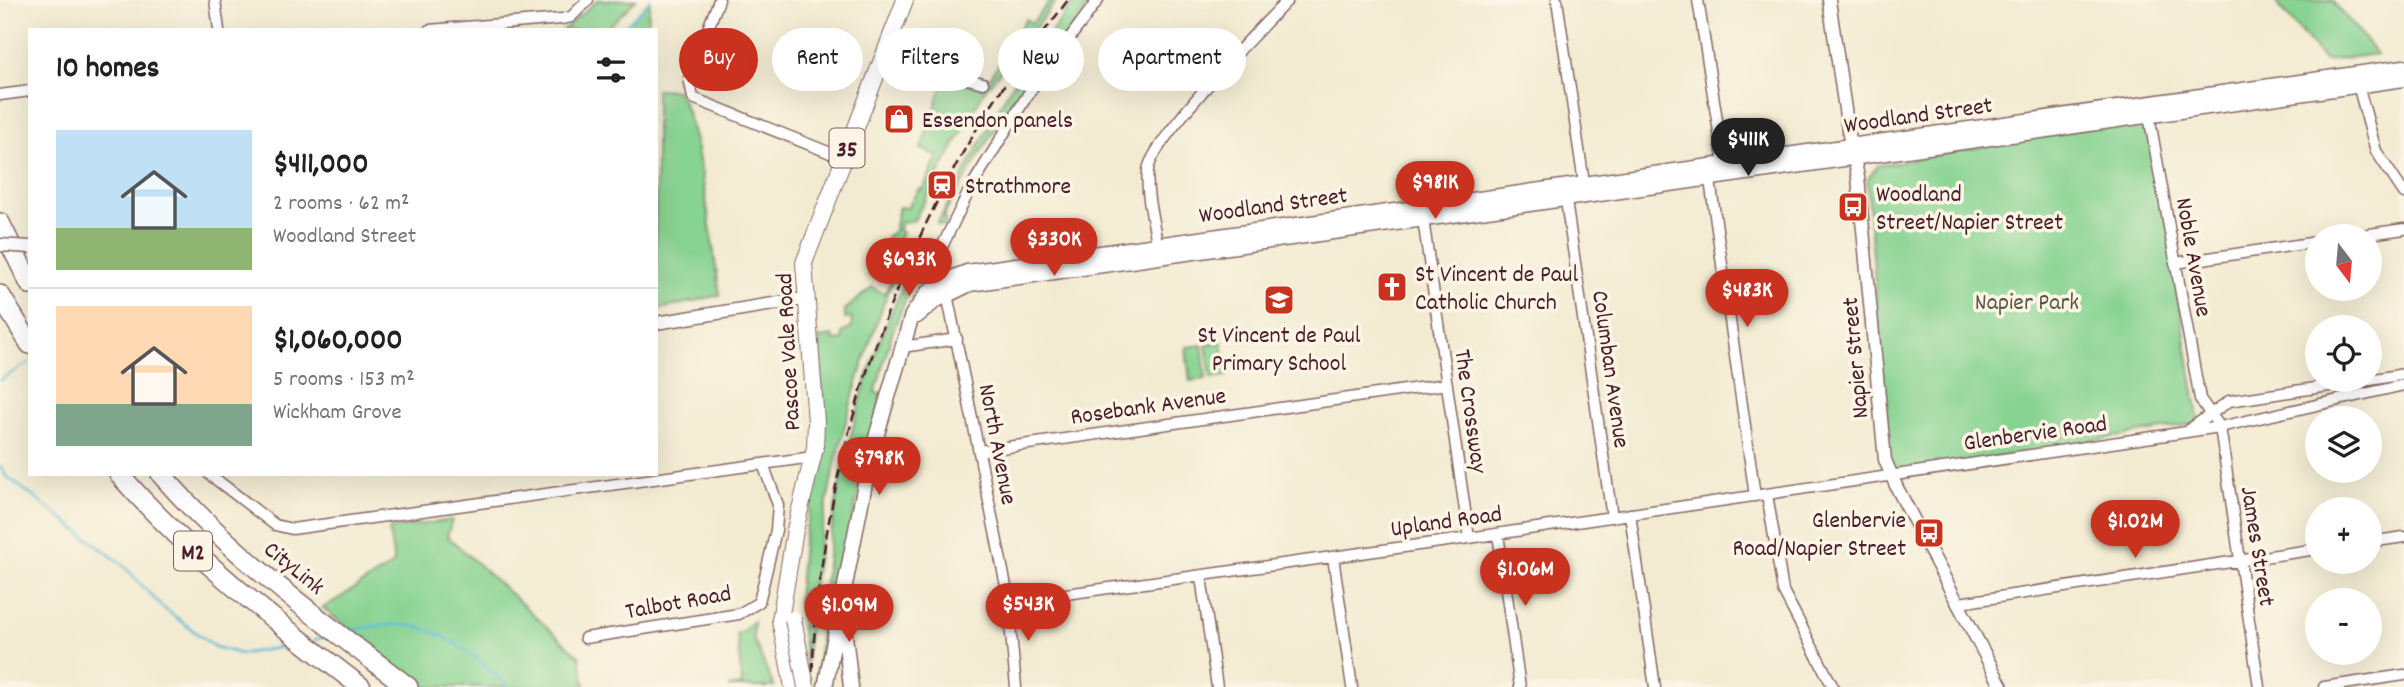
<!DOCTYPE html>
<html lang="en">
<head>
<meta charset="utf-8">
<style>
	:root { --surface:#fff; --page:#f6f6f6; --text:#202124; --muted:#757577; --line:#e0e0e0; --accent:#c8321e }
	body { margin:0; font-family:Dekko,sans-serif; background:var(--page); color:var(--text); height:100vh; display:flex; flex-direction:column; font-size:26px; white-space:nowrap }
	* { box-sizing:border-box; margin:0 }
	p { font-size:23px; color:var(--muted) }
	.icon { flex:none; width:38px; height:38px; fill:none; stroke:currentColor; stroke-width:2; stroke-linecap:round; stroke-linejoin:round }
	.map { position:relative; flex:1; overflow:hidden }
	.panel { position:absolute; left:28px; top:28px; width:630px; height:448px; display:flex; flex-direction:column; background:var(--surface); border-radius:0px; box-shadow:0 7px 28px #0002 }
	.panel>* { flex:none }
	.hud { position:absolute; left:679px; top:28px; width:665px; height:63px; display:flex; gap:14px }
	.needle { width:46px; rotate:164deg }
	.buttons { position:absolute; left:2305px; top:224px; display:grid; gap:14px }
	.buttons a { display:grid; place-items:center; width:77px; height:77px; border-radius:50%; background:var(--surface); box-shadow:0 7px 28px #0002; font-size:35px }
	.price { position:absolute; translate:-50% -60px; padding:0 16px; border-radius:24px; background:var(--accent); color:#fff; font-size:23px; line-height:46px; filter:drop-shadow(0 2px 4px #0008) }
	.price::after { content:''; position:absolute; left:50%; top:42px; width:21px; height:16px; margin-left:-10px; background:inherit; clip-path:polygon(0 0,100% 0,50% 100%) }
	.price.selected { background:#222; color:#fff }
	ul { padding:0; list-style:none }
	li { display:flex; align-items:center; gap:21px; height:175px; padding:0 28px }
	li+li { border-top:2px solid var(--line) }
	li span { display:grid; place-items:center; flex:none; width:196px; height:140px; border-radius:0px; color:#555 }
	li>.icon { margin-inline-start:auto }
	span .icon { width:84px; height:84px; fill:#fffc; stroke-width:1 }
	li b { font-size:30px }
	h2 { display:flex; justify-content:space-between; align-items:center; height:84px; padding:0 28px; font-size:30px }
	.pill { padding:0 24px; border-radius:32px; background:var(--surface); box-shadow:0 7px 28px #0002; font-size:24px; line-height:63px }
	.pill.selected { background:var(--accent); color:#fff }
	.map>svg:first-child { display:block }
	.green { fill:#87d391; stroke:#68795e; stroke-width:2 }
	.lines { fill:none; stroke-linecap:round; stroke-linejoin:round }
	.stream { stroke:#5abbd8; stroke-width:2.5 }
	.minor-casing { stroke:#856665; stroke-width:13 }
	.tertiary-casing { stroke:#856665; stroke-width:15 }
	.secondary-casing { stroke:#856665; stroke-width:17 }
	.primary-casing { stroke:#856665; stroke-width:18 }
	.motorway-casing { stroke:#856665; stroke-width:22 }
	.minor { stroke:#fff; stroke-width:10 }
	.tertiary { stroke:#fff; stroke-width:12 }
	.secondary { stroke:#fff; stroke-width:14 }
	.primary { stroke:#fff; stroke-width:16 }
	.motorway { stroke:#fff; stroke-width:19 }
	.rail { stroke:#4a1f2b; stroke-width:2.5; stroke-dasharray:10 5; stroke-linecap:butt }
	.tertiary-bridge-casing { stroke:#856665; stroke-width:15; stroke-linecap:butt }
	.primary-bridge-casing { stroke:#856665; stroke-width:18; stroke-linecap:butt }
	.tertiary-bridge { stroke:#fff; stroke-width:12 }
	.primary-bridge { stroke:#fff; stroke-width:16 }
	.labels { text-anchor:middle; stroke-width:7; stroke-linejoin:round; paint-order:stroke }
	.shield { fill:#fcf5e5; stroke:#7f5f63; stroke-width:2 }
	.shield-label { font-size:23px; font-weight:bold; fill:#4a1f2b }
	.street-label { font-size:24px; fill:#4a1f2b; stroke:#fcf5e5 }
	.poi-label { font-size:24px; fill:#4a1f2b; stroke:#fcf5e5; text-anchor:start }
	.park-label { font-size:24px; fill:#5c554a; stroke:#fcf5e5 }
</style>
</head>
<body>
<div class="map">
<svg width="2404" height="687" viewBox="0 0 2404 687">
	<rect width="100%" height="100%" fill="#fcf5e5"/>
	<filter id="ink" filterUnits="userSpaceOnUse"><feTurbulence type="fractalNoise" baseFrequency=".0143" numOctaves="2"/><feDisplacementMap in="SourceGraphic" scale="14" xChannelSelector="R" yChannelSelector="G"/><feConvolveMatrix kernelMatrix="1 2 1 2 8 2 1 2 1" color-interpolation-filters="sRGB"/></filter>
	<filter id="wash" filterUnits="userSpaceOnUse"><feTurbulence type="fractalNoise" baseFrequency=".00686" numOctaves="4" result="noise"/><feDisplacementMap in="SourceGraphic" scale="28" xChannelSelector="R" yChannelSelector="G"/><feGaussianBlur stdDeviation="1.57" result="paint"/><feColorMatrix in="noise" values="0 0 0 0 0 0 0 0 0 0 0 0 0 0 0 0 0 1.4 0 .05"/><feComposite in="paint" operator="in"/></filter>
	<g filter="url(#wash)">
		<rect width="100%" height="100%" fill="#f3ebd1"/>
		<path class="green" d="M598 0H636L605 30H563Z
			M650 0 647 30H621Z
			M1051 0H1057L983 93 914 220 907 223 902 222 898 230 902 232 881 279 869 275 878 265 882 250H885L889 241 886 237 894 231 899 207 907 208 919 189 923 190 938 156 921 149 945 78 984 88 1026 19 1032 23Z
			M1075 0H1092L1015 105 1013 98 944 215 946 226 937 224 1008 91Z
			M2274 0H2332L2377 54 2325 61Z
			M656 89 676 90C699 117 713 254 720 295L656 310Z
			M2149 116 2199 423 1890 475 1867 180 1877 166Z
			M926 248 892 333 875 393 882 394 837 584 820 687H816C821 646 822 606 827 565 837 472 873 325 926 248Z
			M895 274C845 400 814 528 806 664L798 600 803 543 824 444 819 338 833 336 834 341 843 340 842 333 852 327 851 317 845 318V310L872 287 884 294Z
			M1222 342 1227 376 1211 378 1206 344Z
			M1202 345 1206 379 1190 381 1186 347Z
			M452 520 447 536 580 657 585 687H420L323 608 394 564 389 529Z
			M754 621 753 638 774 687H728L742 685 737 633H741Z"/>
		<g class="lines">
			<path class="stream" d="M621 30 650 0
				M0 380 30 362
				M0 466 5 475 123 565 161 606 215 647 241 654 294 645
				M348 631C426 612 454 638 509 687
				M314 640 328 636"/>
		</g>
	</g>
	<g filter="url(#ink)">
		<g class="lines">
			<g class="minor-casing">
				<path id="minor" d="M215 0 219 30
					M719 0 689 78 693 98 843 158
					M1557 0 1585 190
					M1698 0 1725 170
					M429 30 562 19 571 17 588 0
					M885 51 934 70 983 83
					M2357 81 2376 151 2404 193
					M0 95 30 91
					M2148 110 2200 399 2220 427 2259 687
					M1709 173 1755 496
					M1565 194 1612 517
					M1422 212 1469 538
					M2356 236 2404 229
					M1158 250C1155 225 1145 196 1148 170 1152 140 1262 26 1288 0
					M2175 263 2317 242
					M942 282 937 257 970 189 1030 91 1098 0
					M947 294 1007 591 1016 687
					M902 347 957 339
					M2370 380 2404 374
					M2190 429 2229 401 2369 380
					M980 451 1447 384
					M209 474 275 525 292 529 813 457
					M1767 494 1783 591 1833 687
					M1630 514 1655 687
					M1498 534 1520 687
					M2370 542 2404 537
					M1333 557 1352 687
					M1201 577 1217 687
					M1008 602 1469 538 2220 427 2404 385
					M1959 603 2317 549
					M585 638 739 614 759 602 776 530 778 505 763 464
					M2324 687 2404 675"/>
			</g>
			<g class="tertiary-casing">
				<path id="tertiary" d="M1829 0 1848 130 1858 177 1885 460 1897 488 2002 687
					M656 323 804 299"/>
			</g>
			<g class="secondary-casing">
				<path id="secondary" d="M917 316 935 301 970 284 2404 79
					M842 610 851 687
					M825 687 870 458 912 315 928 292 942 282 967 272 2404 67"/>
			</g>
			<g class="primary-casing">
				<path id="primary" d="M793 687 780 620 795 530 815 448 816 422 804 263 905 0"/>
			</g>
			<g class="motorway-casing">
				<path id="motorway" d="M0 223 30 284
					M0 295 30 344
					M119 474C191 557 275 621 361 687
					M161 474C232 557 322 621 408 687"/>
			</g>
			<use href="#minor" class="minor"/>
			<use href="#tertiary" class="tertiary"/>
			<use href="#secondary" class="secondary"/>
			<use href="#primary" class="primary"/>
			<use href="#motorway" class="motorway"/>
			<path class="rail" d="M812 687C816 489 880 289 982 120 1007 78 1039 39 1068 0"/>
			<g class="tertiary-bridge-casing">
				<path id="tertiary-bridge" d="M0 245 30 247"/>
			</g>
			<g class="primary-bridge-casing">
				<path id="primary-bridge" d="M793 619 806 687"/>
			</g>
			<use href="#tertiary-bridge" class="tertiary-bridge"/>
			<use href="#primary-bridge" class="primary-bridge"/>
		</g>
	</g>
	<defs>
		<g id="shop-square" transform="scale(1.575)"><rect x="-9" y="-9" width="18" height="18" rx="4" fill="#c8321e" stroke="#fcf5e5"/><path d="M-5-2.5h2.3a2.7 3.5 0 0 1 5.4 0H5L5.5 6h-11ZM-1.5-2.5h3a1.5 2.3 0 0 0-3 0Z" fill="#fff"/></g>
		<g id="station-square" transform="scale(1.575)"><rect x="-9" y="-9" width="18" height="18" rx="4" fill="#c8321e" stroke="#fcf5e5"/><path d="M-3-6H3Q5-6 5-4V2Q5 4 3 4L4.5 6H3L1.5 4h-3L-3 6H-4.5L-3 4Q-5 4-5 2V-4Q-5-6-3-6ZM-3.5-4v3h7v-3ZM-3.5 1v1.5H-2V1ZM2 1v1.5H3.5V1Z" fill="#fff"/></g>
		<g id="bus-square" transform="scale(1.575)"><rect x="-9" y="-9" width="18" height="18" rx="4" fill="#c8321e" stroke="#fcf5e5"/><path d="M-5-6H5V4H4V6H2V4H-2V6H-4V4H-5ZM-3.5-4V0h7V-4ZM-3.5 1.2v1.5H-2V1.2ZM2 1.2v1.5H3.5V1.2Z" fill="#fff"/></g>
		<g id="church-square" transform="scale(1.575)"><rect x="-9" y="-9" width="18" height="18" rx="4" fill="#c8321e" stroke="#fcf5e5"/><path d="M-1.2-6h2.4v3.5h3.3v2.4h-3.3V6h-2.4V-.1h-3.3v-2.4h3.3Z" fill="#fff"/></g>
		<g id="school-square" transform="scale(1.575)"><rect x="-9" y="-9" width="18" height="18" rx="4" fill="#c8321e" stroke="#fcf5e5"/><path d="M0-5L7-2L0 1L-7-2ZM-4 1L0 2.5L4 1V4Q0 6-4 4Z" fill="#fff"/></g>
	</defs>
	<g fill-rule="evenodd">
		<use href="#shop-square" x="899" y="119"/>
		<use href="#station-square" x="942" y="185"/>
		<use href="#bus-square" x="1853" y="207"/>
		<use href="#church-square" x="1392" y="287"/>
		<use href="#school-square" x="1279" y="300"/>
		<use href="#bus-square" x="1929" y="533"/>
	</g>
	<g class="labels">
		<g class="shield">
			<rect x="829.5" y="128.5" width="35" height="39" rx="5"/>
			<rect x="174" y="531.5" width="38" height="39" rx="5"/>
		</g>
		<g class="shield-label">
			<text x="847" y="156">35</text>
			<text x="193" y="559">M2</text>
		</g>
		<g class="street-label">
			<text transform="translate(1918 114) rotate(-8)" y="8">Woodland Street</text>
			<text transform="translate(1273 204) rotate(-8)" y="8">Woodland Street</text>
			<text transform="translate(2195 257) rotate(80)" y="8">Noble Avenue</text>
			<text transform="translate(787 352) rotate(-93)" y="8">Pascoe Vale Road</text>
			<text transform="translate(1854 358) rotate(-95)" y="8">Napier Street</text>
			<text transform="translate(1612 369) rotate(82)" y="8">Columban Avenue</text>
			<text transform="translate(1148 405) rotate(-8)" y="8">Rosebank Avenue</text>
			<text transform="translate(1472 411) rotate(82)" y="8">The Crossway</text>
			<text transform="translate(2035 432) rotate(-8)" y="8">Glenbervie Road</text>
			<text transform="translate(999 444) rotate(79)" y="8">North Avenue</text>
			<text transform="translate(1446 520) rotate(-8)" y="8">Upland Road</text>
			<text transform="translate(2259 546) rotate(81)" y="8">James Street</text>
			<text transform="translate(295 567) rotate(39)" y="8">CityLink</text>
			<text transform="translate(678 601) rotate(-10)" y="8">Talbot Road</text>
		</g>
		<g class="poi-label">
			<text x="922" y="127">Essendon panels</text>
			<text x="965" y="193">Strathmore</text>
			<text x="1876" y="201">Woodland<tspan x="1876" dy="28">Street/Napier Street</tspan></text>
			<text x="1415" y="281">St Vincent de Paul<tspan x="1415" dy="28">Catholic Church</tspan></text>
			<text x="1279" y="342" text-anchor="middle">St Vincent de Paul<tspan x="1279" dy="28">Primary School</tspan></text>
			<text x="1906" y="527" text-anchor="end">Glenbervie<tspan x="1906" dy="28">Road/Napier Street</tspan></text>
		</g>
		<g class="park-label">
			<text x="2027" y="309">Napier Park</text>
		</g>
	</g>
</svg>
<div class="buttons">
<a><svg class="needle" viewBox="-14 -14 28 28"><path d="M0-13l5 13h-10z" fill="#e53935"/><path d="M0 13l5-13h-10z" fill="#757577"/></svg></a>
<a><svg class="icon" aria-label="locate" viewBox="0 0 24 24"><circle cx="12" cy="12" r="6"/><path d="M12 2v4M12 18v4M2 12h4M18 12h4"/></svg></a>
<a><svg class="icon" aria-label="layers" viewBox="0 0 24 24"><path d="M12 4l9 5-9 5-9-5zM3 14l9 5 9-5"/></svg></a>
<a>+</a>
<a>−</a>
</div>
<b class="price selected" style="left:1748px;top:178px">$411K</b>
<b class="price" style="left:1435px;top:221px">$981K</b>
<b class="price" style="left:1054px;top:278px">$330K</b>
<b class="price" style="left:909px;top:298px">$693K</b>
<b class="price" style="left:1747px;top:329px">$483K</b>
<b class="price" style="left:879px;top:497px">$798K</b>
<b class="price" style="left:2135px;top:560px">$1.02M</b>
<b class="price" style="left:1525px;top:608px">$1.06M</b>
<b class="price" style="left:1028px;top:643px">$543K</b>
<b class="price" style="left:849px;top:644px">$1.09M</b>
<div class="hud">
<a class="pill selected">Buy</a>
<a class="pill">Rent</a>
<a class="pill">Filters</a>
<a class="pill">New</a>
<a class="pill">Apartment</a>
</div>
<section class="panel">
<h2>10 homes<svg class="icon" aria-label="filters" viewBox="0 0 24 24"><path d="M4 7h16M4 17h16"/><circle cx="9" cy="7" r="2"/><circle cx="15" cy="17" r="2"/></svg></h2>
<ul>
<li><span style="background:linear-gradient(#bfe0f5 70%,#8fb573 0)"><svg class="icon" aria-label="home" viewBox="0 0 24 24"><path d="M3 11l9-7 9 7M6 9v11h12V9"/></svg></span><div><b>$411,000</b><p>2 rooms · 62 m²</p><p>Woodland Street</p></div></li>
<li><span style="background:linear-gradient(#ffd9b3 70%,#7fa58c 0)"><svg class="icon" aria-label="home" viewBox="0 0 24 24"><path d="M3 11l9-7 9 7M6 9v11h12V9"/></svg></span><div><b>$1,060,000</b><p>5 rooms · 153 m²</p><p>Wickham Grove</p></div></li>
</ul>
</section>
</div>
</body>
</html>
